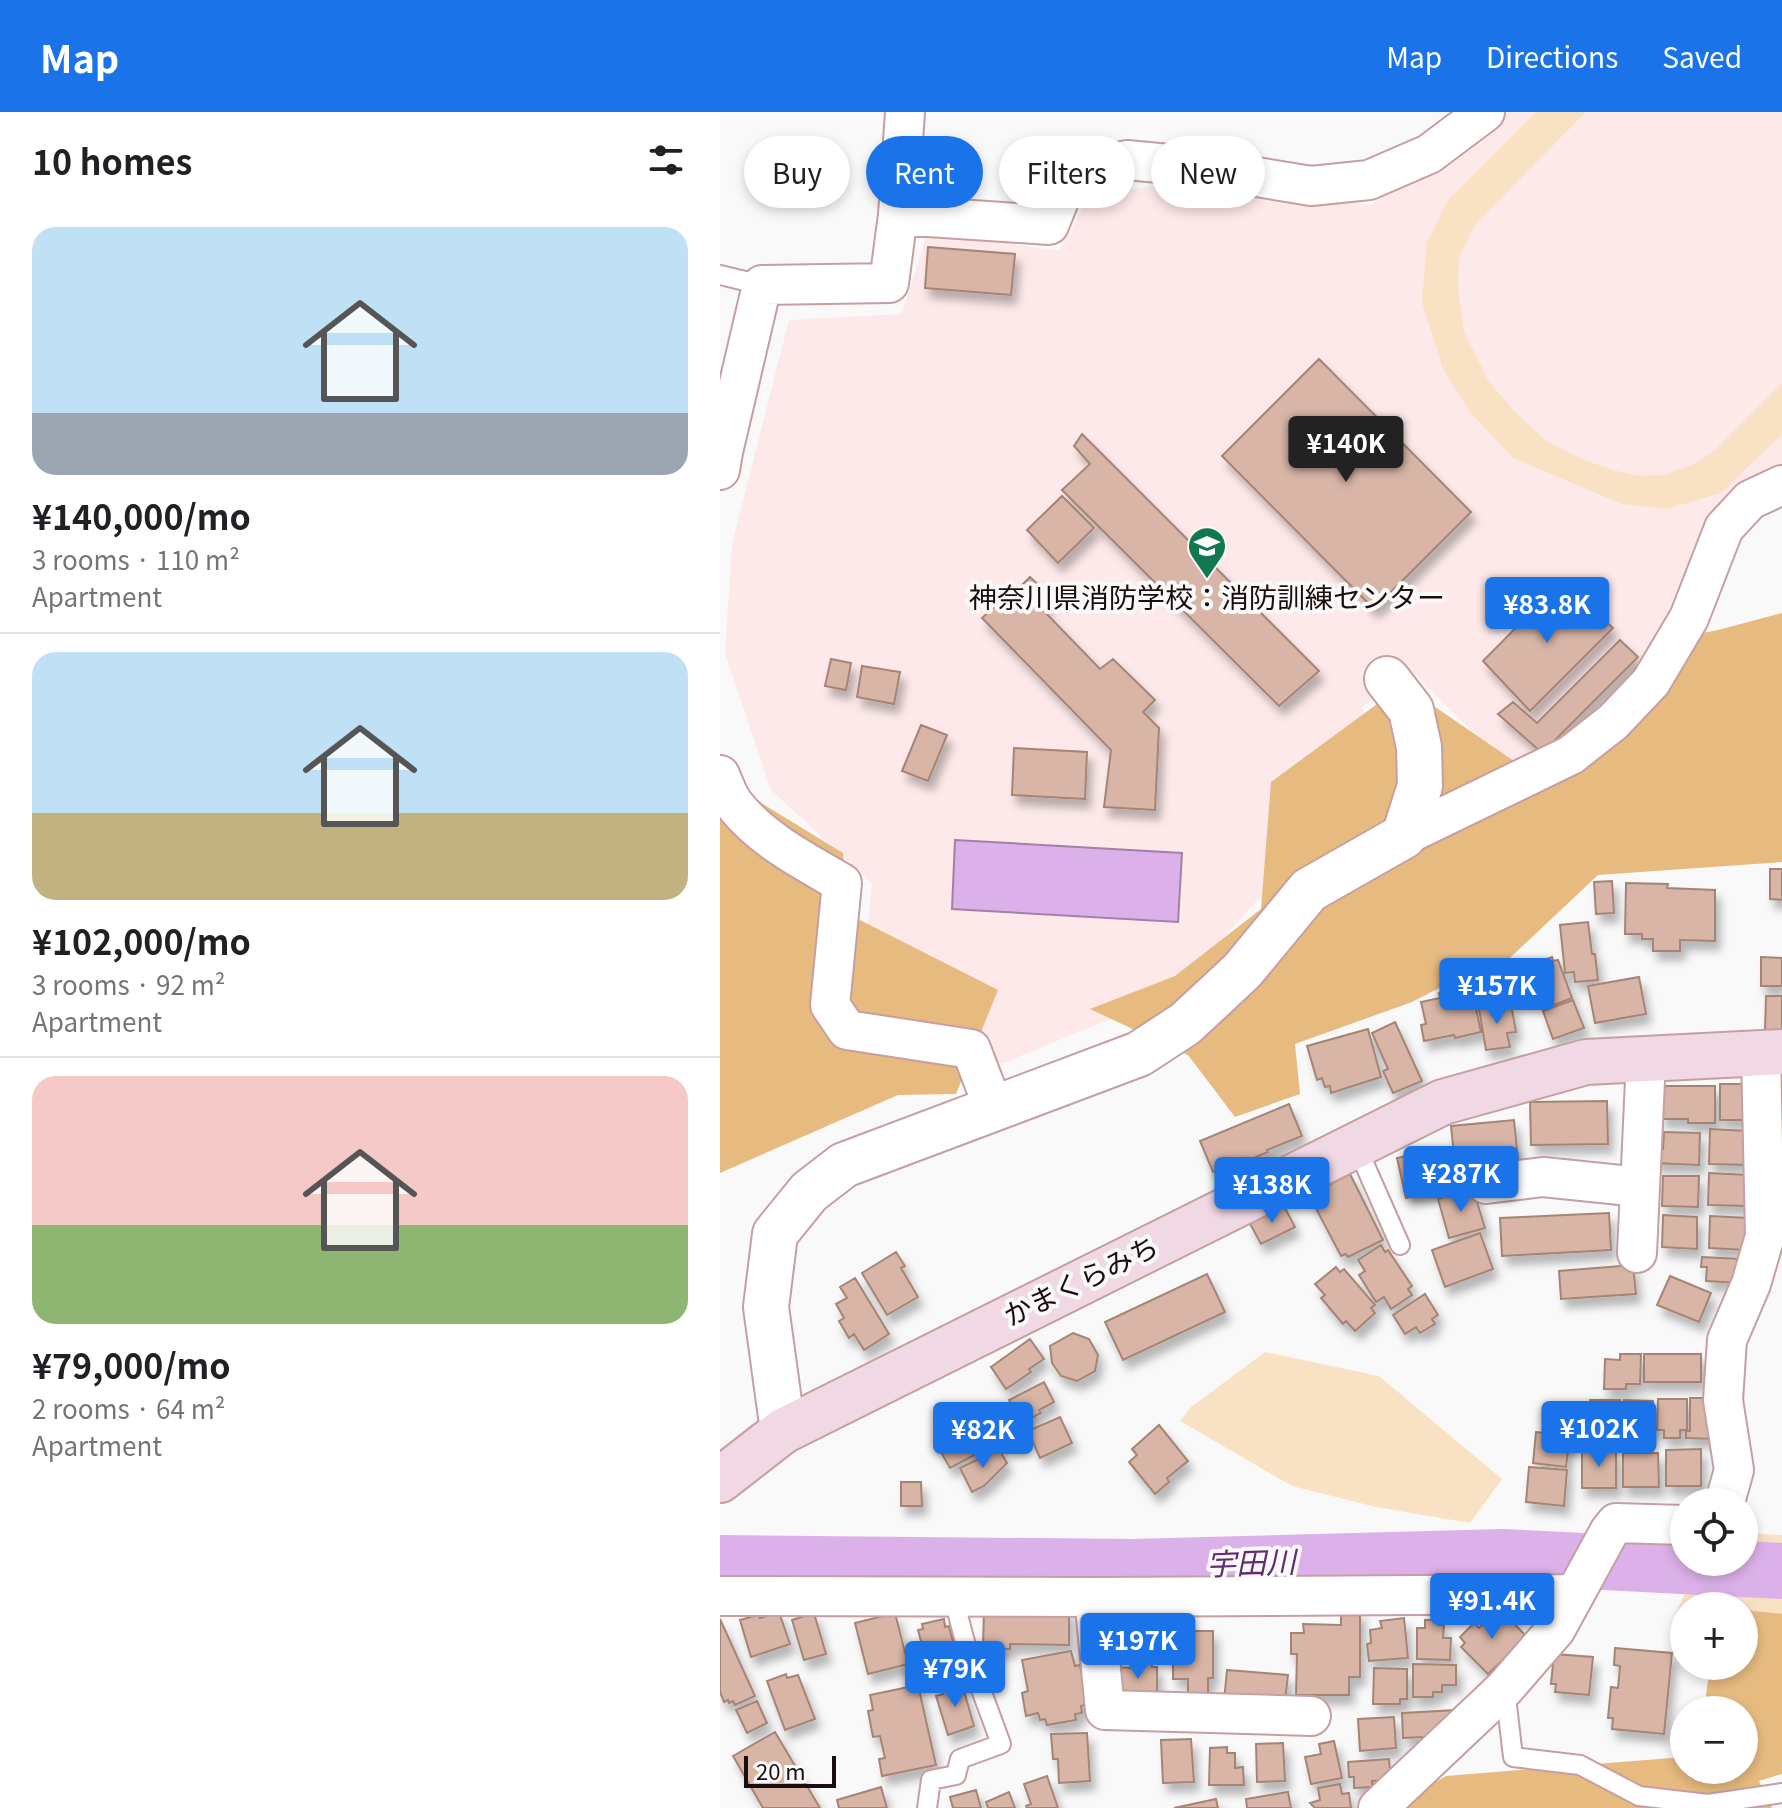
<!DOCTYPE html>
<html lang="en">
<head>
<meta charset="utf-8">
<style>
	:root { --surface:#fff; --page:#f6f6f6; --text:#202124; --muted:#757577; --line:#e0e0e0; --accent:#1a73e8 }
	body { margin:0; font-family:Georgia,"Noto Sans JP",serif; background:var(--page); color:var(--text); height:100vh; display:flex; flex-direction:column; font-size:30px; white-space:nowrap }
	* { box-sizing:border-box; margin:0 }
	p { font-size:26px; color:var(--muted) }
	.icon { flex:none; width:44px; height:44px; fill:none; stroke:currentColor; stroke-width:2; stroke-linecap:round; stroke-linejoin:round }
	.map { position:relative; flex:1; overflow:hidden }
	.panel { display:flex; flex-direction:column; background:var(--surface); width:720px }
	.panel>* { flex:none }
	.top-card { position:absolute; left:24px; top:24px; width:760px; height:72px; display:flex; gap:16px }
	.controls { position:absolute; left:950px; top:1376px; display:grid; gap:16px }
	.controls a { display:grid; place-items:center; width:88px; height:88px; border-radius:50%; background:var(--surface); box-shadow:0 4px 12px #0003; font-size:40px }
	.scale { position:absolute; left:24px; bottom:20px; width:92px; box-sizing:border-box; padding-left:8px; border:4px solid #1b0d0e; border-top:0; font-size:22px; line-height:28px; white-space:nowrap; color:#1b0d0e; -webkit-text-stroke:6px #f9f9f9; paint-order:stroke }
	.price { position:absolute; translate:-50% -68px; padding:0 18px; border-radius:8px; background:var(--accent); color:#fff; font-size:26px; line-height:52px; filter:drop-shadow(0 2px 4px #0008) }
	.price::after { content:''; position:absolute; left:50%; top:48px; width:24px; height:18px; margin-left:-12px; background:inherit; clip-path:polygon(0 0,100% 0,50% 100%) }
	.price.current { background:#222; color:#fff }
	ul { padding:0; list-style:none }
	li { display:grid; align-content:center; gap:16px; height:424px; padding:0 32px }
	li+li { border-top:2px solid var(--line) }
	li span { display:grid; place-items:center; height:248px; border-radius:24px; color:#555 }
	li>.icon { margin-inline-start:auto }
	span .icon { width:144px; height:144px; fill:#fffc; stroke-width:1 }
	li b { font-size:34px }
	h2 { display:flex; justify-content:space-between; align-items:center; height:96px; padding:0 32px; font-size:34px }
	.pill { padding:0 28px; border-radius:36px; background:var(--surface); box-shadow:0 4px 12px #0003; font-size:28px; line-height:72px }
	.pill.current { background:var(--accent); color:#fff }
	header { display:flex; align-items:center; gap:48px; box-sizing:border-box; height:112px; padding:0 40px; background:var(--accent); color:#fff }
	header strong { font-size:38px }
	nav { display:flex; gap:44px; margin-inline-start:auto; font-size:28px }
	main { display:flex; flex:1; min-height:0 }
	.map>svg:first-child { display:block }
	.built { fill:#fde9e9 }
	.green { fill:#f9e2c4 }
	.forest { fill:#e7bb80 }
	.water { fill:#dcb1ea; stroke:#a280a8; stroke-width:2 }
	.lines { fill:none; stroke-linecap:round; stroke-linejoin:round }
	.river { stroke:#dcb1ea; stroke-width:56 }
	.building { fill:#d8b5a6; stroke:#a58475; stroke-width:2; filter:url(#shadow) }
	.service-casing { stroke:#c69fa0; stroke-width:22 }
	.minor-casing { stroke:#c69fa0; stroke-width:42 }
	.tertiary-casing { stroke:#c69fa0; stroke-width:48 }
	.secondary-casing { stroke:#c69fa0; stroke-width:48 }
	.service { stroke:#fff; stroke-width:18 }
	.minor { stroke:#fff; stroke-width:38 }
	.tertiary { stroke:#fff; stroke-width:44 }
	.secondary { stroke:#f0d8e5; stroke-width:44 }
	.labels { text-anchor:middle; stroke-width:8; stroke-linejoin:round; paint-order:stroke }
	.poi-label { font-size:28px; fill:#1b0d0e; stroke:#f9f9f9 }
	.street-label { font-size:28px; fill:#1b0d0e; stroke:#f9f9f9 }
	.water-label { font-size:30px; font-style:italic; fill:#612d70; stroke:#f9f9f9 }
</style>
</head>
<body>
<header>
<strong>Map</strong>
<nav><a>Map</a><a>Directions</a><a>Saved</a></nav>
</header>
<main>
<section class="panel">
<h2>10 homes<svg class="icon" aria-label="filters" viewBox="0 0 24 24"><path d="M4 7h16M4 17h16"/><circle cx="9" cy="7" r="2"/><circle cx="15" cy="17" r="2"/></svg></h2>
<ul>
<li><span style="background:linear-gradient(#bfe0f5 75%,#9aa5b1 0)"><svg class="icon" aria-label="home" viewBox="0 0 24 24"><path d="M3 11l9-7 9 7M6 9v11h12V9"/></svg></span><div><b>¥140,000/mo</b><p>3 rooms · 110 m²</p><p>Apartment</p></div></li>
<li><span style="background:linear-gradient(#bfe0f5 65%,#c2b280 0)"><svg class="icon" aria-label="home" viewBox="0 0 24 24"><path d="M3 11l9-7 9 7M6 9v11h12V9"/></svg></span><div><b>¥102,000/mo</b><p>3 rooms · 92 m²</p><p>Apartment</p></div></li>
<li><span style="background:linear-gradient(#f6c9c9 60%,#8fb573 0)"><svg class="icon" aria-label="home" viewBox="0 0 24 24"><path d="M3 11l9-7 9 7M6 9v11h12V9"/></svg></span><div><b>¥79,000/mo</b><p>2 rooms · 64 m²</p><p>Apartment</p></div></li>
</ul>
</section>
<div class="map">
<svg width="1062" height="1696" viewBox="0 0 1062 1696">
	<defs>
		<filter id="shadow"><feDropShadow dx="5" dy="9" stdDeviation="4" flood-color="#0004"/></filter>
	</defs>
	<rect width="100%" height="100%" fill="#f9f9f9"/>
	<path class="built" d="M769 0H1062V355L950 504 887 594 816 646 788 655 686 554 642 596 664 647 454 881 281 952 244 901 139 904 152 771 51 678 5 541 12 432 69 208 182 202 208 119 339 139 370 83 474 68 651 93Z"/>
	<path class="green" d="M816 0H866L755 113 739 145 738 176 744 220 768 268 794 299 825 328 859 346 893 358 918 364 945 363 978 350 995 338 1062 271V322L1001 381 947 397 902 392 793 346 750 300 723 257 702 190 707 131 728 88Z
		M545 1240 659 1264 782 1367 750 1411 656 1395 572 1374 460 1309 471 1295Z
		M1024 1421 1062 1423V1598L1024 1554V1494H964V1510L955 1502 981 1450H1024Z"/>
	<path class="forest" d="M1062 501V750L878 763 776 859 731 870 692 890 575 932 580 982 515 1005 468 943 370 897 455 864 541 797 551 670 683 573 829 673 933 531 998 518Z
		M38 689 123 741 130 803 278 878 236 982 178 983 0 1061V694Z
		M1024 1498 1062 1502V1662L1039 1669 1052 1696H669L726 1664 964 1645V1658H1024V1598H984L990 1554H1024Z"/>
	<path class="water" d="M235 728 462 741 458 810 232 797Z"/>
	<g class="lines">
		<path class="river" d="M0 1451 412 1455 783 1445 1062 1459"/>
	</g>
	<path class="building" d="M208 135 295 142 291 183 205 176Z
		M599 247 751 400 654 497 502 344Z
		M362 322 599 559 559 594 342 378 370 352 354 334Z
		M342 384 374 416 338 451 307 418Z
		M310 465 332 486 321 496 380 557 393 547 435 588 423 600 439 616 435 698 384 695 391 638 262 506 296 474 300 475Z
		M842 469 893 516 810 599 763 549Z
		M900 528 918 545 822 641 778 602 793 590 817 611Z
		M111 547 131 551 126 578 105 574Z
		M142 554 180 560 174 592 137 585Z
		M201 613 227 623 208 669 182 659Z
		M294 636 367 640 365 687 292 683Z
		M1050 757H1062V788L1050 787Z
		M892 769 894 801 876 802 874 770Z
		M906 771 948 772 947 776 995 778V829L960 828V839H933V827H922V822H905Z
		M868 810 872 842H875L878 868 855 870 854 860 845 861 840 813Z
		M832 845 833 849 838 848 852 886 826 896 821 883 817 884 805 854Z
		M1041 845 1062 846V874H1041Z
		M919 865 926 902 875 911 868 874Z
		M751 874 761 920 735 926 734 923 704 929 701 913 706 912 701 890 720 886 719 881Z
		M1046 884H1062V918H1045Z
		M853 888 864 916 833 927 823 899Z
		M791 892 796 920 787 921 790 935 766 938 759 897Z
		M675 910 702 969 673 981 663 959 668 957 652 921Z
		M648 917 661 965 611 981 610 974 605 975 602 966 597 968 587 934Z
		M1000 972H1033L1032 1008H1000Z
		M941 974H995V1011H968V1007H941Z
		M887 989 888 1032 811 1033 810 990Z
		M569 992 582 1024 547 1038 548 1040 527 1049 526 1046 493 1060 480 1029Z
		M794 1008 798 1047 735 1053 731 1014Z
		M990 1017 1029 1019 1028 1053 989 1052Z
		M944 1020 980 1021 979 1053 933 1051 934 1037H943Z
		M702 1041 704 1050 712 1049 715 1060 724 1058 728 1077 686 1086 677 1046Z
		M989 1061 1028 1063 1027 1094 988 1093Z
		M630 1062 663 1128 628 1145 626 1142 621 1144 591 1087 599 1083 597 1079Z
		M943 1064H979L978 1095 942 1094Z
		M753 1077 765 1116 729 1126 718 1087Z
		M564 1094 575 1115 541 1132 529 1110 555 1096 556 1099Z
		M889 1101 891 1138 782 1144 780 1106Z
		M943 1103 977 1105V1137L942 1135Z
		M990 1104 1029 1106 1027 1138 989 1136Z
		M760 1121 773 1157 725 1175 712 1138Z
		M661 1133 665 1140 668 1138 692 1174 688 1177 692 1183 671 1197 664 1185 656 1190 639 1163 645 1159 638 1148Z
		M176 1140 185 1154 181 1156 198 1185 167 1203 142 1161Z
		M982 1145 1021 1147 1020 1171 986 1169 987 1155H981Z
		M913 1153 916 1182 841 1187 839 1159Z
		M616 1155 620 1160 624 1157 655 1193 651 1196 655 1201 635 1219 626 1209 623 1212 601 1186 605 1183 595 1172Z
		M487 1162 505 1200 403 1248 385 1210Z
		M950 1164 991 1181 979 1210 937 1193Z
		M135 1166 169 1222 144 1238 134 1222 129 1226 119 1209 124 1206 116 1192 127 1186 120 1175Z
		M705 1182 718 1203 712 1207 715 1212 700 1221 696 1215 685 1222 673 1203Z
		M353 1221 369 1227 378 1243 375 1259 357 1269 341 1264 332 1251 330 1234Z
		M310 1227 324 1247 309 1257 311 1260 286 1277 271 1255Z
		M900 1242H921L920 1272H906V1277H884L885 1247 900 1248Z
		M924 1242H981V1270H924Z
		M324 1270 334 1290 319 1298 321 1301 293 1315 286 1300 293 1296 289 1288Z
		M970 1286H990L994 1327 966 1326V1319H970Z
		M938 1287H967V1318H960V1326H944V1318H937Z
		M870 1288H900V1318L895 1319V1326H878L877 1318H870V1315H859V1300H870Z
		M904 1288 933 1289V1318L927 1319V1327L911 1326V1319H903Z
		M340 1305 352 1331 320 1346 308 1319Z
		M263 1310 275 1332 230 1356 218 1335Z
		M439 1313 468 1349 447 1366 449 1370 435 1382 409 1350 417 1343 412 1337Z
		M816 1320 850 1324 846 1355 813 1351Z
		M279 1337 287 1351 264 1374 252 1380 240 1356Z
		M981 1337V1374H946V1338Z
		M862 1338 896 1339V1376H862Z
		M903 1341H938L939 1375H903Z
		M809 1355 847 1358 844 1394 806 1390Z
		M181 1370H201L202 1394H181Z
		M264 1496 349 1497V1533L290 1532V1537H263Z
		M779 1496 807 1525 768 1562 741 1535 745 1531 740 1525 754 1511 759 1516Z
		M621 1499H640V1565H629V1583H576L577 1542H571V1521H584L583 1512 621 1513Z
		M59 1500 70 1532 31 1545 20 1508 38 1503 40 1506Z
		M94 1501 106 1542 84 1548 72 1508Z
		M175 1501 188 1552 148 1562 135 1511Z
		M684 1506 688 1546 649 1549 647 1532 651 1531 650 1518 662 1516 660 1509Z
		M0 1507 35 1584 15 1593 13 1589 9 1591 8 1588 4 1590 0 1580Z
		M224 1507 225 1515 229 1514 241 1562 212 1570 198 1518 203 1517 202 1512Z
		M705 1508H718V1513H724L723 1526H731L730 1548 697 1547V1516H705Z
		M447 1519H493V1566H488V1583H468V1567H453V1541H448Z
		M895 1536 952 1541 944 1622 892 1617 893 1606H888L891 1575 898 1576 900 1554 894 1553Z
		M351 1539 355 1554 360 1553 368 1592 361 1594 362 1601 355 1602 356 1608 327 1613 325 1607 320 1608 318 1601 306 1604 302 1581 308 1579 302 1548Z
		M834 1542 873 1545 869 1583 835 1580 836 1572H831Z
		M414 1552H432V1555H437V1585L397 1584 398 1555 413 1556Z
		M693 1552 736 1553V1573H722V1580H713V1585H693Z
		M654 1556 687 1557V1587H680V1592H653Z
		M507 1558 568 1563 565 1589H504Z
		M66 1562 67 1566 78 1563 95 1607 65 1618 47 1569Z
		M237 1569 241 1580 244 1579 254 1614 228 1623 216 1584 223 1582 221 1574Z
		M198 1573 216 1653 162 1664 159 1647 165 1646 160 1624 153 1625 148 1599 153 1598 150 1583Z
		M37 1589 47 1611 27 1621 16 1598Z
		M738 1598 704 1630V1625L683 1626 682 1601Z
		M674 1605 676 1636 640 1639 638 1607Z
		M55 1620 100 1696H43L13 1644Z
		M367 1621 370 1669 339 1671 338 1647H333L331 1622Z
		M471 1627 474 1670 443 1671 441 1628Z
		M614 1629 622 1666 591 1672 585 1645 601 1642 599 1632Z
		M563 1631 565 1669 537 1670 536 1632Z
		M507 1635V1641H515V1656L523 1655 524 1673H489L490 1636Z
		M669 1647 671 1668 652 1669V1675L634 1676V1665H629L628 1650Z
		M327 1664 338 1696H307L306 1694 311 1692 304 1672Z
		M620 1672 622 1682 629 1681 631 1696H595L590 1691 600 1688 598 1676Z
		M161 1675 167 1696H119L117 1688Z
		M256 1678 261 1696H233L230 1685Z
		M289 1680 295 1696H268L266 1690Z
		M568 1680 571 1696H527L526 1687Z
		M496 1687 498 1696H454Z"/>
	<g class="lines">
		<g class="service-casing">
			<path id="service" d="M0 163 42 173
				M636 1033 680 1133
				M785 1576 793 1645 860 1653 919 1684 988 1692 1062 1681
				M207 1696 211 1668 236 1663 240 1647 281 1632 249 1545 233 1484"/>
		</g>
		<g class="minor-casing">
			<path id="minor" d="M178 103 185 0
				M0 358 3 340 42 173 169 171 178 103 329 113 346 71 369 56 407 48 470 54 591 74 649 68 709 42 765 0
				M0 663C4 672 8 684 14 692 41 727 84 749 122 771L110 893 127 918 251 937 274 997
				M684 724 851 643 893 610 931 570 969 506 1004 416 1030 388 1062 373
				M1041 941 1045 1124
				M766 1072 823 1065 920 1075
				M917 1141 926 947
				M1005 1390 1014 1358 1003 1288 1007 1228 1031 1172 1045 1124 1062 1107
				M0 1484 374 1485 854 1482
				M374 1485 385 1598 591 1604
				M658 1696 785 1576 836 1517 889 1420 896 1411 964 1413"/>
		</g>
		<g class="tertiary-casing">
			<path id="tertiary" d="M63 1319 46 1195 55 1122 89 1080 124 1053 419 942 465 912 522 859 589 778 684 724 700 674 699 635 691 598 667 567"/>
		</g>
		<g class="secondary-casing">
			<path id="secondary" d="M0 1368 63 1319 723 990 866 950 1062 940"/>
		</g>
		<use href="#service" class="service"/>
		<use href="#minor" class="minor"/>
		<use href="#tertiary" class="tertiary"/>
		<use href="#secondary" class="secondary"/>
	</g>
	<defs>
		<g id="school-pin" transform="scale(2)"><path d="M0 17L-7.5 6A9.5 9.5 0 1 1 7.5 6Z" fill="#127851" stroke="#f9f9f9"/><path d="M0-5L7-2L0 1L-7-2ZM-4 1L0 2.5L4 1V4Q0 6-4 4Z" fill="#fff"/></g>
	</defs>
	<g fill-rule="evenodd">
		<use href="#school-pin" x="487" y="434"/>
	</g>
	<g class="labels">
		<g class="poi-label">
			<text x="487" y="496">神奈川県消防学校：消防訓練センター</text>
		</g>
		<g class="street-label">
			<text transform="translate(361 1169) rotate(-26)" y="10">かまくらみち</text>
		</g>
		<g class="water-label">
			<text transform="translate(531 1452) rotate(-2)" y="10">宇田川</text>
		</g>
	</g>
</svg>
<div class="controls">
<a><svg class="icon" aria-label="locate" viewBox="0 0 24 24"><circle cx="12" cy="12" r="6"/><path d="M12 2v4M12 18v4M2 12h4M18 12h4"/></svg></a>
<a>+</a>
<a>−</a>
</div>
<div class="scale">20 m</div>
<b class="price current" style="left:626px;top:372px">¥140K</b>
<b class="price" style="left:827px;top:533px">¥83.8K</b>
<b class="price" style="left:777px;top:914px">¥157K</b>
<b class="price" style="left:741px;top:1102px">¥287K</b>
<b class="price" style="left:552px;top:1113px">¥138K</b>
<b class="price" style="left:879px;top:1357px">¥102K</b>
<b class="price" style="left:263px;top:1358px">¥82K</b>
<b class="price" style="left:772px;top:1529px">¥91.4K</b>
<b class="price" style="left:418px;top:1569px">¥197K</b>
<b class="price" style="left:235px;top:1597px">¥79K</b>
<div class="top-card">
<a class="pill">Buy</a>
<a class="pill current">Rent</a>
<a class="pill">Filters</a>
<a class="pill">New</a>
</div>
</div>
</main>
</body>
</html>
